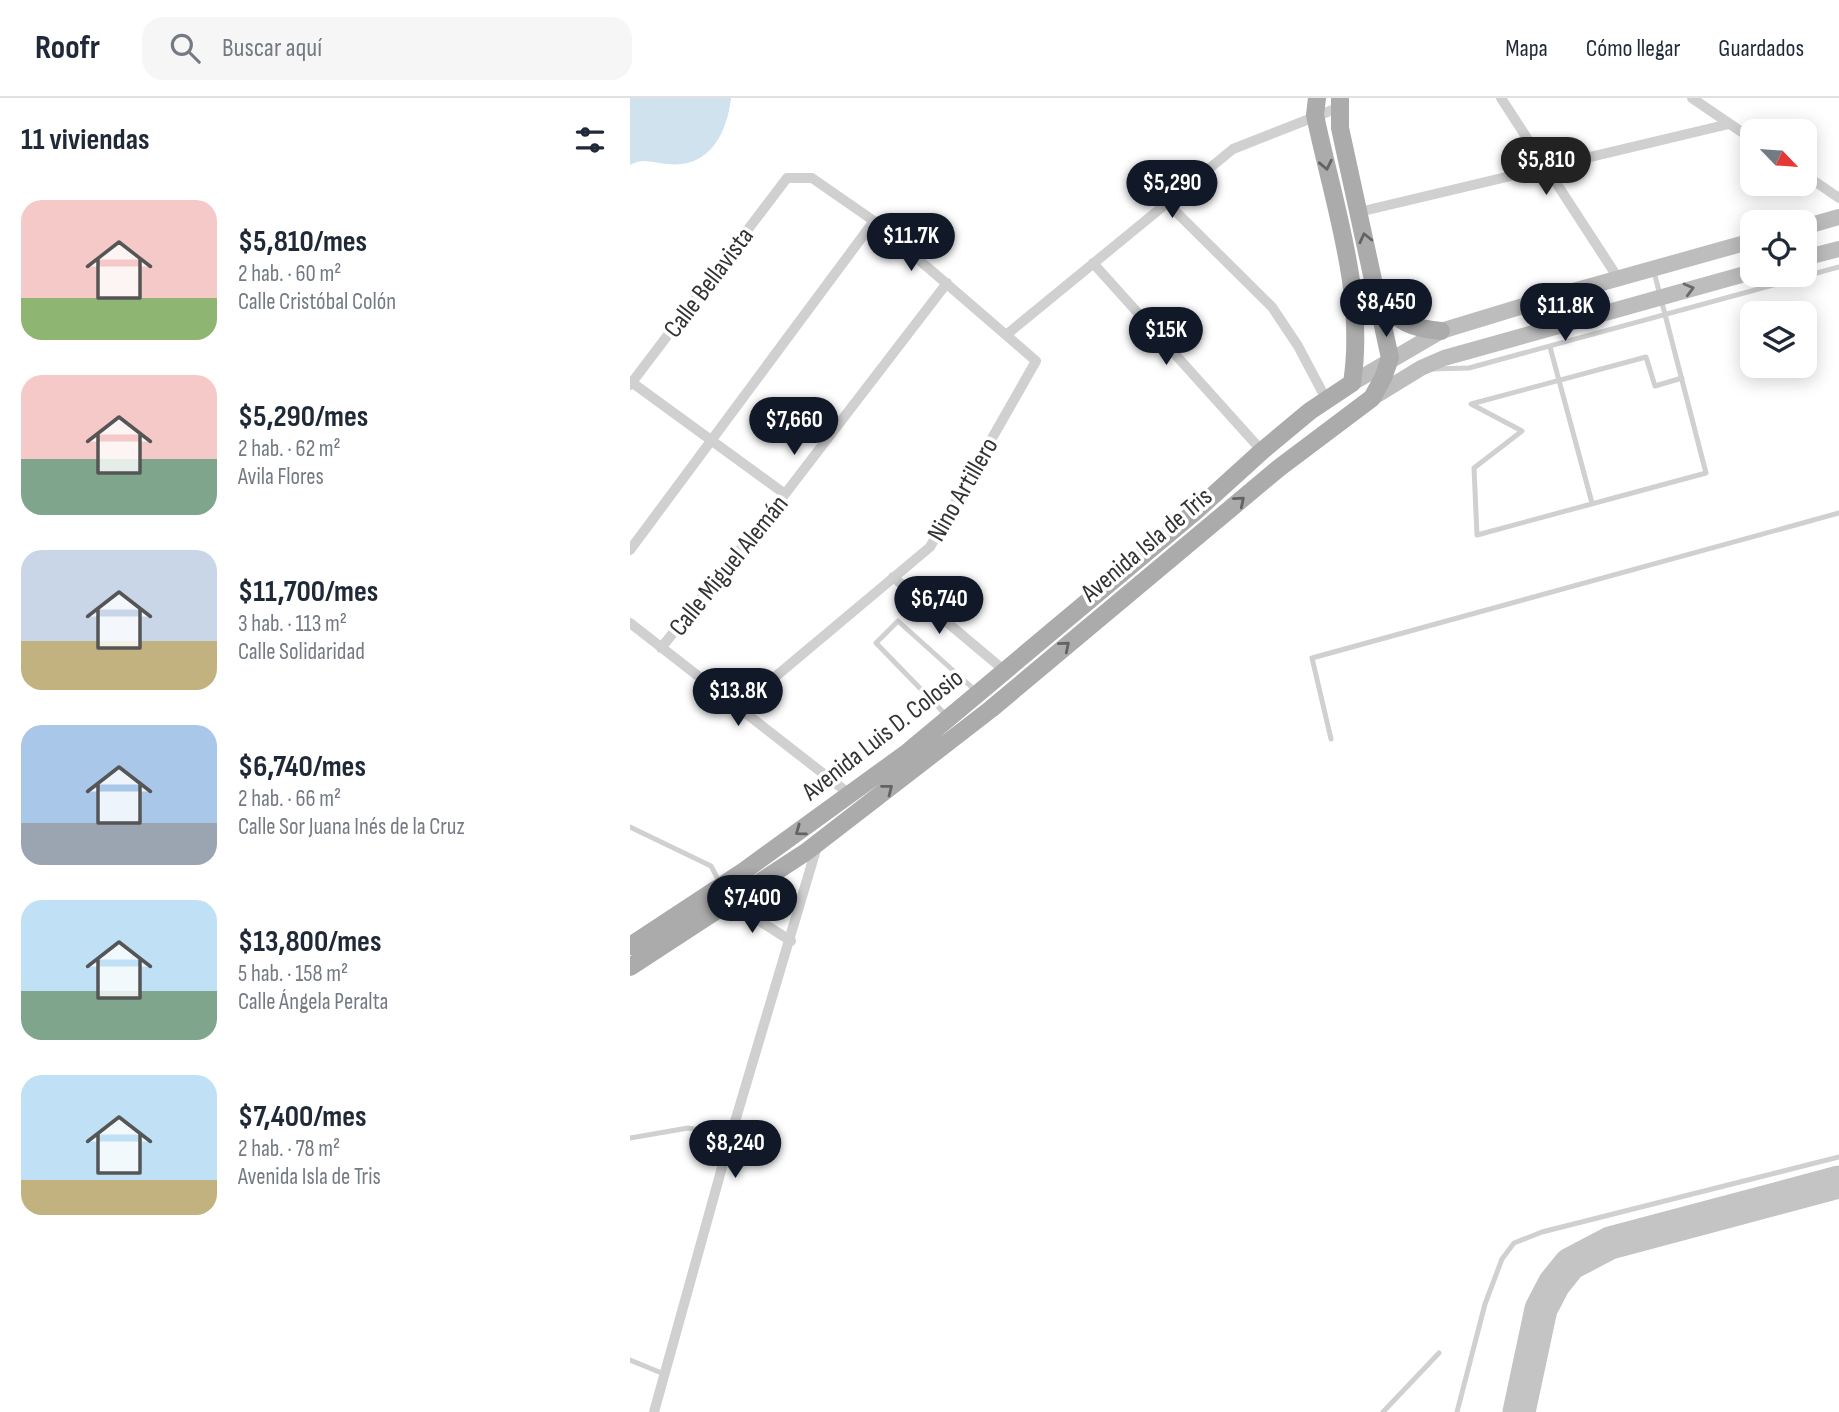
<!DOCTYPE html>
<html lang="es">
<head>
<meta charset="utf-8">
<style>
	:root { --surface:#fff; --page:#f6f6f7; --text:#1f2937; --muted:#747a83; --line:#e0e1e3; --accent:#111827 }
	body { margin:0; font-family:"Sofia Sans Condensed",sans-serif; background:var(--page); color:var(--text); height:100vh; display:flex; flex-direction:column; font-size:26px; white-space:nowrap }
	* { box-sizing:border-box; margin:0 }
	p { font-size:23px; color:var(--muted) }
	.icon { flex:none; width:38px; height:38px; fill:none; stroke:currentColor; stroke-width:2; stroke-linecap:round; stroke-linejoin:round }
	.map { position:relative; flex:1; overflow:hidden }
	.drawer { display:flex; flex-direction:column; background:var(--surface); width:630px }
	.drawer>* { flex:none }
	.needle { width:46px; rotate:115deg }
	.tools { position:absolute; left:1110px; top:21px; display:grid; gap:14px }
	.tools a { display:grid; place-items:center; width:77px; height:77px; border-radius:14px; background:var(--surface); box-shadow:0 4px 18px #0003; font-size:35px }
	.price { position:absolute; translate:-50% -60px; padding:0 16px; border-radius:24px; background:var(--accent); color:#fff; font-size:23px; line-height:46px; filter:drop-shadow(0 2px 4px #0008) }
	.price::after { content:''; position:absolute; left:50%; top:42px; width:21px; height:16px; margin-left:-10px; background:inherit; clip-path:polygon(0 0,100% 0,50% 100%) }
	.price.active { background:#222; color:#fff }
	ul { padding:0; list-style:none }
	li { display:flex; align-items:center; gap:21px; height:175px; padding:0 21px }
	li span { display:grid; place-items:center; flex:none; width:196px; height:140px; border-radius:21px; color:#555 }
	li>.icon { margin-inline-start:auto }
	span .icon { width:84px; height:84px; fill:#fffc; stroke-width:1 }
	li b { font-size:30px }
	h2 { display:flex; justify-content:space-between; align-items:center; height:84px; padding:0 21px; font-size:30px }
	header { display:flex; align-items:center; gap:42px; box-sizing:border-box; height:98px; padding:0 35px; background:var(--surface); border-bottom:2px solid var(--line) }
	header strong { font-size:33px }
	nav { display:flex; gap:38px; margin-inline-start:auto; font-size:24px }
	.search { width:490px; height:63px; background:var(--page); display:flex; align-items:center; gap:18px; box-sizing:border-box; padding:0 24px; border-radius:21px; color:var(--muted); font-size:26px }
	main { display:flex; flex:1; min-height:0 }
	.map>svg:first-child { display:block }
	.water { fill:#cfe2ee }
	.lines { fill:none; stroke-linecap:round; stroke-linejoin:round }
	.taxiway { stroke:#c4c4c4; stroke-width:33 }
	.lane { stroke:#d0d0d0; stroke-width:5 }
	.street { stroke:#d0d0d0; stroke-width:10 }
	.secondary { stroke:#bdbdbd; stroke-width:16 }
	.primary { stroke:#ababab; stroke-width:18 }
	.oneway { stroke:#636363 }
	.oneway2 { stroke:#6a6a6a }
	.labels { text-anchor:middle; stroke-width:7; stroke-linejoin:round; paint-order:stroke }
	.street-label { font-size:26px; fill:#333; stroke:#fff }
</style>
</head>
<body>
<header>
<strong>Roofr</strong>
<div class="search"><svg class="icon" aria-label="search" viewBox="0 0 24 24"><circle cx="10" cy="10" r="6"/><path d="M15 15l6 6"/></svg>Buscar aquí</div>
<nav><a>Mapa</a><a>Cómo llegar</a><a>Guardados</a></nav>
</header>
<main>
<section class="drawer">
<h2>11 viviendas<svg class="icon" aria-label="filters" viewBox="0 0 24 24"><path d="M4 7h16M4 17h16"/><circle cx="9" cy="7" r="2"/><circle cx="15" cy="17" r="2"/></svg></h2>
<ul>
<li><span style="background:linear-gradient(#f6c9c9 70%,#8fb573 0)"><svg class="icon" aria-label="home" viewBox="0 0 24 24"><path d="M3 11l9-7 9 7M6 9v11h12V9"/></svg></span><div><b>$5,810/mes</b><p>2 hab. · 60 m²</p><p>Calle Cristóbal Colón</p></div></li>
<li><span style="background:linear-gradient(#f6c9c9 60%,#7fa58c 0)"><svg class="icon" aria-label="home" viewBox="0 0 24 24"><path d="M3 11l9-7 9 7M6 9v11h12V9"/></svg></span><div><b>$5,290/mes</b><p>2 hab. · 62 m²</p><p>Avila Flores</p></div></li>
<li><span style="background:linear-gradient(#c9d6e8 65%,#c2b280 0)"><svg class="icon" aria-label="home" viewBox="0 0 24 24"><path d="M3 11l9-7 9 7M6 9v11h12V9"/></svg></span><div><b>$11,700/mes</b><p>3 hab. · 113 m²</p><p>Calle Solidaridad</p></div></li>
<li><span style="background:linear-gradient(#a9c7e8 70%,#9aa5b1 0)"><svg class="icon" aria-label="home" viewBox="0 0 24 24"><path d="M3 11l9-7 9 7M6 9v11h12V9"/></svg></span><div><b>$6,740/mes</b><p>2 hab. · 66 m²</p><p>Calle Sor Juana Inés de la Cruz</p></div></li>
<li><span style="background:linear-gradient(#bfe0f5 65%,#7fa58c 0)"><svg class="icon" aria-label="home" viewBox="0 0 24 24"><path d="M3 11l9-7 9 7M6 9v11h12V9"/></svg></span><div><b>$13,800/mes</b><p>5 hab. · 158 m²</p><p>Calle Ángela Peralta</p></div></li>
<li><span style="background:linear-gradient(#bfe0f5 75%,#c2b280 0)"><svg class="icon" aria-label="home" viewBox="0 0 24 24"><path d="M3 11l9-7 9 7M6 9v11h12V9"/></svg></span><div><b>$7,400/mes</b><p>2 hab. · 78 m²</p><p>Avenida Isla de Tris</p></div></li>
</ul>
</section>
<div class="map">
<svg width="1209" height="1314" viewBox="0 0 1209 1314">
	<rect width="100%" height="100%" fill="#fff"/>
	<path class="water" d="M0 0H101C97 36 79 71 37 66 23 65 13 59 0 67Z"/>
	<g class="lines">
		<path class="taxiway" d="M889 1314 911 1211 924 1186 940 1166 980 1145 1209 1084"/>
		<path class="lane" d="M1024 174 1076 375 847 437 844 370 892 333 841 306 1016 259 1025 288 1052 280
			M920 249 962 405
			M802 271 839 270 1209 169
			M316 617 246 545 268 523 346 593
			M701 641 682 560 1209 415
			M0 729 81 768 90 785
			M0 1040 58 1030 101 1037
			M0 1262 34 1276
			M753 1314 809 1255
			M827 1314 855 1206 872 1161 884 1145 912 1134 1209 1059"/>
		<path class="street" d="M871 0 988 180
			M1062 0 1122 41
			M1174 76 1209 100
			M537 105 642 209 668 248 696 301
			M729 114 1099 26
			M463 165 632 353
			M376 237 603 51 710 9
			M0 283 155 396
			M0 287 157 80H182L244 123 406 263 300 449 108 610
			M0 452 244 123
			M263 479 375 573
			M0 525 222 698
			M31 550 155 396 317 185
			M100 804 161 843
			M24 1314 101 1037 188 745"/>
		<path class="secondary" d="M1174 129 1209 119
			M1174 160 1209 151
			M722 285 811 233 936 195 1122 143
			M742 300 791 270 814 260 1122 174"/>
		<path class="primary" d="M749 202C771 225 780 230 811 233
			M0 848 114 773 278 654 567 412 632 353 680 313 722 285C736 196 703 104 685 17L687 0
			M0 869 176 754 361 611 649 370 742 300 753 280 760 260 710 30V0"/>
	</g>
	<defs><path id="oneway-chevron" d="M-2-3.5L2.5 0L-2 3.5" fill="none" stroke-width="1.6" stroke-linecap="round" stroke-linejoin="round" transform="scale(1.75)"/></defs>
	<g class="oneway">
		<use href="#oneway-chevron" transform="translate(696 67) rotate(78)"/>
		<use href="#oneway-chevron" transform="translate(735 140) rotate(-103)"/>
		<use href="#oneway-chevron" transform="translate(610 403) rotate(-40)"/>
		<use href="#oneway-chevron" transform="translate(435 548) rotate(-40)"/>
		<use href="#oneway-chevron" transform="translate(258 691) rotate(-38)"/>
		<use href="#oneway-chevron" transform="translate(170 733) rotate(144)"/>
	</g>
	<use class="oneway2" href="#oneway-chevron" transform="translate(1059 191) rotate(-15)"/>
	<g class="labels">
		<g class="street-label">
			<text transform="translate(78 184) rotate(-53)" y="9">Calle Bellavista</text>
			<text transform="translate(332 391) rotate(-60)" y="9">Nino Artillero</text>
			<text transform="translate(516 446) rotate(-40)" y="9">Avenida Isla de Tris</text>
			<text transform="translate(98 467) rotate(-51)" y="9">Calle Miguel Alemán</text>
			<text transform="translate(252 636) rotate(-38)" y="9">Avenida Luis D. Colosio</text>
		</g>
	</g>
</svg>
<div class="tools">
<a><svg class="needle" viewBox="-14 -14 28 28"><path d="M0-13l5 13h-10z" fill="#e53935"/><path d="M0 13l5-13h-10z" fill="#747a83"/></svg></a>
<a><svg class="icon" aria-label="locate" viewBox="0 0 24 24"><circle cx="12" cy="12" r="6"/><path d="M12 2v4M12 18v4M2 12h4M18 12h4"/></svg></a>
<a><svg class="icon" aria-label="layers" viewBox="0 0 24 24"><path d="M12 4l9 5-9 5-9-5zM3 14l9 5 9-5"/></svg></a>
</div>
<b class="price active" style="left:916px;top:99px">$5,810</b>
<b class="price" style="left:542px;top:122px">$5,290</b>
<b class="price" style="left:281px;top:175px">$11.7K</b>
<b class="price" style="left:756px;top:241px">$8,450</b>
<b class="price" style="left:935px;top:245px">$11.8K</b>
<b class="price" style="left:536px;top:269px">$15K</b>
<b class="price" style="left:164px;top:359px">$7,660</b>
<b class="price" style="left:309px;top:538px">$6,740</b>
<b class="price" style="left:108px;top:630px">$13.8K</b>
<b class="price" style="left:122px;top:837px">$7,400</b>
<b class="price" style="left:105px;top:1082px">$8,240</b>
</div>
</main>
</body>
</html>
